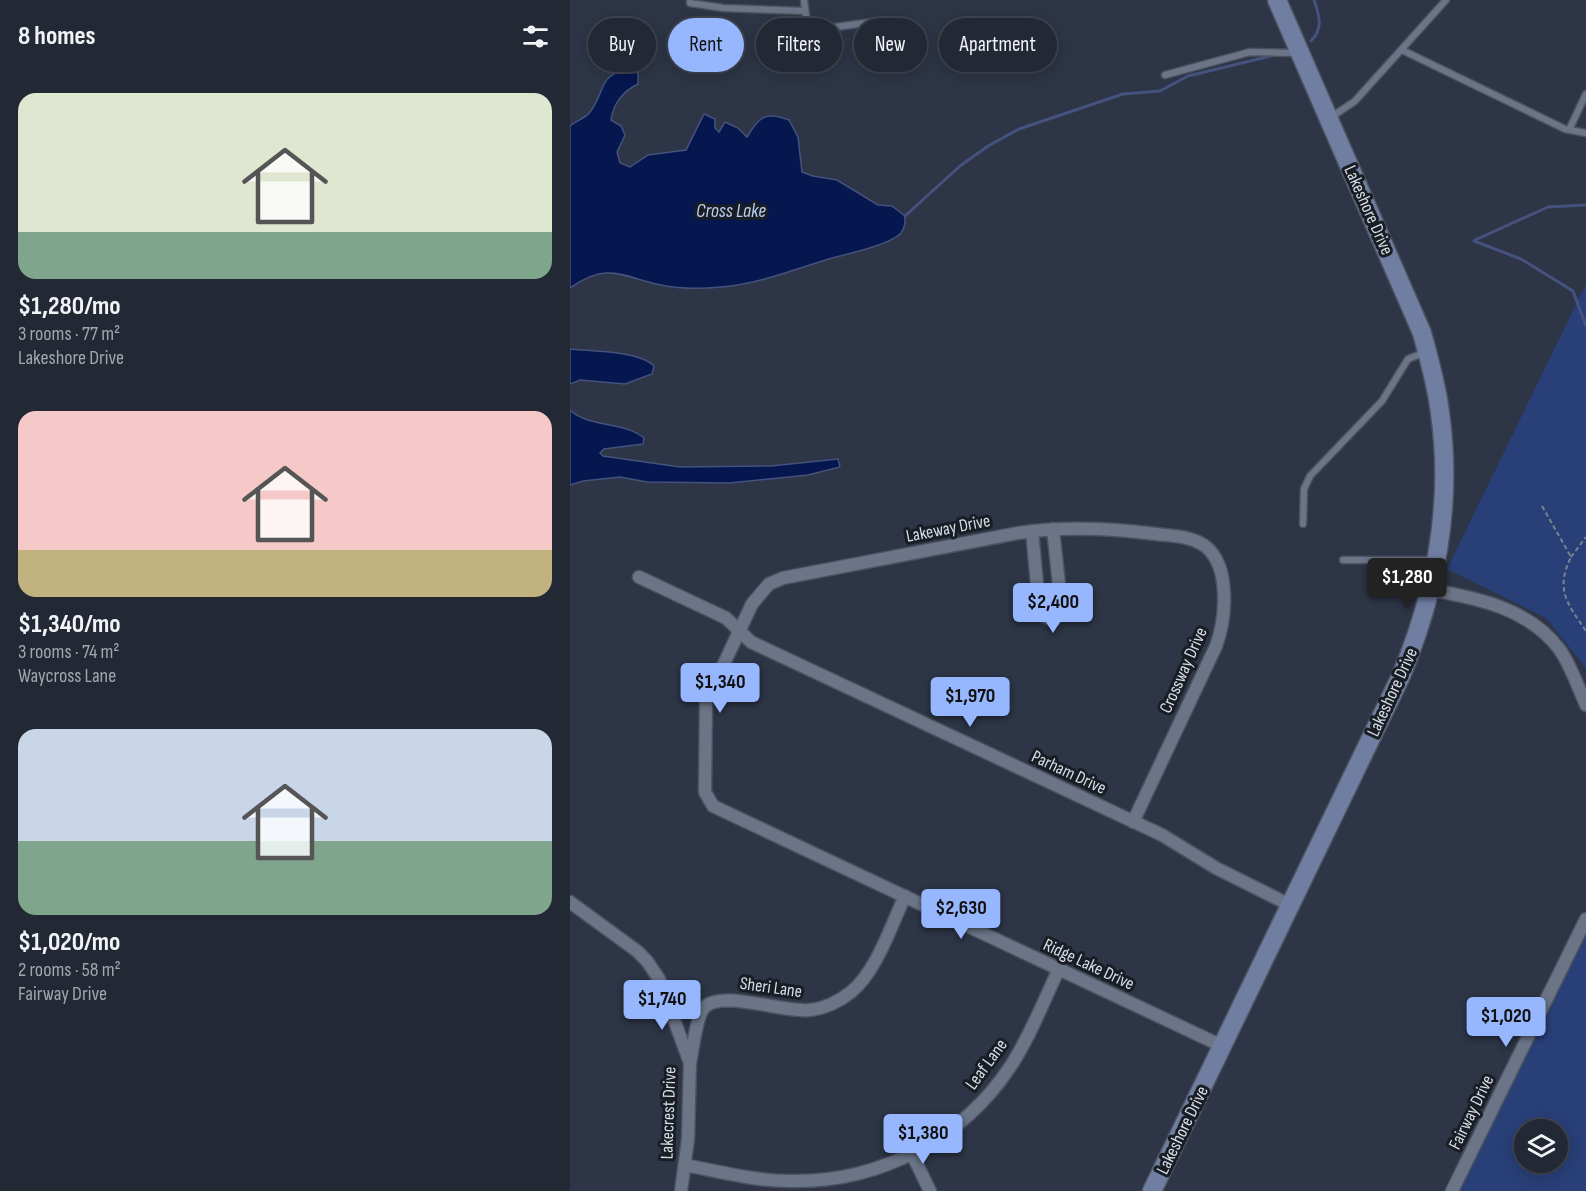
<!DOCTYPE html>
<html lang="en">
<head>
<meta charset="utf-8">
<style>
	:root { --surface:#222834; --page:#2a303c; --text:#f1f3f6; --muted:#a2a6ac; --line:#3f444f; --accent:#96b6fd }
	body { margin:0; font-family:"Sofia Sans Condensed",sans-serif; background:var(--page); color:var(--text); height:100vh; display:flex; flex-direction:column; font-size:22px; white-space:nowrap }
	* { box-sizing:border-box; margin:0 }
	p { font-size:20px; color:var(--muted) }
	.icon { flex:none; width:33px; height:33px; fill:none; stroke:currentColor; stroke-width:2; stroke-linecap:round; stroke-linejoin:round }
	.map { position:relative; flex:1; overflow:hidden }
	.panel { display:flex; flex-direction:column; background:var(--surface); width:570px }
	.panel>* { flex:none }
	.hud { position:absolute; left:18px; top:18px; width:570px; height:54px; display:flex; gap:12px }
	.controls { position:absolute; left:944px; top:1119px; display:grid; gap:12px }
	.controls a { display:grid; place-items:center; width:54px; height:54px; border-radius:50%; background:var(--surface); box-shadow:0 3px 15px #0003,0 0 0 2px var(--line); font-size:30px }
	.price { position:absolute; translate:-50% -51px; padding:0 14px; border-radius:6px; background:var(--accent); color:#111; font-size:20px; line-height:39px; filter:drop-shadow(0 2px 3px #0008) }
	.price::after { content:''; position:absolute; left:50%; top:36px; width:18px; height:14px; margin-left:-9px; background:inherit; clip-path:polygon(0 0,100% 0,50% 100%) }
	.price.active { background:#222; color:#fff }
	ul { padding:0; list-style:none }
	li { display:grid; align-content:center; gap:12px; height:318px; padding:0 18px }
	li span { display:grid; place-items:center; height:186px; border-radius:18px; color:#555 }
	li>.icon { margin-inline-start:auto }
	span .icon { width:108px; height:108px; fill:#fffc; stroke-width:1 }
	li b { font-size:26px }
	h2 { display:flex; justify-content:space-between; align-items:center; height:72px; padding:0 18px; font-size:26px }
	.pill { padding:0 21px; border-radius:27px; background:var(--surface); box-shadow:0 3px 15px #0003,0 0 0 2px var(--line); font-size:21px; line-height:54px }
	.pill.active { background:var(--accent); color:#111 }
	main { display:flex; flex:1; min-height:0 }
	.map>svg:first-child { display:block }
	.green { fill:#283f77; fill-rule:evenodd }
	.water { fill:#061750; stroke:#45527d; stroke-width:1.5 }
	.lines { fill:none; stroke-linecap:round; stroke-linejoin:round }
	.stream { stroke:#45527d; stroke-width:3 }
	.lane-casing { stroke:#4c5360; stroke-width:9 }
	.street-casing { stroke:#4c5360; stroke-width:15 }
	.secondary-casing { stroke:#4c5360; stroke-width:21 }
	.path { stroke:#7b8290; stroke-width:2; stroke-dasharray:4.5 3; stroke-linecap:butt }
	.lane { stroke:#6c7588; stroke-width:6 }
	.street { stroke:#6c7588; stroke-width:12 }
	.secondary { stroke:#6f7ea1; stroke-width:18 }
	.labels { text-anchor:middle; stroke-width:6; stroke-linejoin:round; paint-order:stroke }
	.street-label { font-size:18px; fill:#d7dde7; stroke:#191d24 }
	.water-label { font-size:20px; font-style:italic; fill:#b9cbef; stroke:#191d24 }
</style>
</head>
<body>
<main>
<section class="panel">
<h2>8 homes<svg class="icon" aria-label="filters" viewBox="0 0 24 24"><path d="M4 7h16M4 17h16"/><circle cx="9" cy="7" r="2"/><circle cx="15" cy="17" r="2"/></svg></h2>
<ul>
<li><span style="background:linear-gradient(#dfe7d0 75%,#7fa58c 0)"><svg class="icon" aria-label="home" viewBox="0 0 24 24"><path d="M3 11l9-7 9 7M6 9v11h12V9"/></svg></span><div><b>$1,280/mo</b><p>3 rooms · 77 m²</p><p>Lakeshore Drive</p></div></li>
<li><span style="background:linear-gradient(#f6c9c9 75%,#c2b280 0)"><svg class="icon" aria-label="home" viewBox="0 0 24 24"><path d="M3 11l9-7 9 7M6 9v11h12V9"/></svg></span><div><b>$1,340/mo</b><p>3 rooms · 74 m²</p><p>Waycross Lane</p></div></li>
<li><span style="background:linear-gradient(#c9d6e8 60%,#7fa58c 0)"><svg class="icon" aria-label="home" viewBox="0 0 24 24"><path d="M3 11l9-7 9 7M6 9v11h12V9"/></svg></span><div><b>$1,020/mo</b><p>2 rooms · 58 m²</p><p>Fairway Drive</p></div></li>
</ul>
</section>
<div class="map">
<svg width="1016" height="1191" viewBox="0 0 1016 1191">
	<rect width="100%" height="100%" fill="#2d3546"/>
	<path class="green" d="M1016 284V668L976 618 877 569Z
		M1016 935V1191H889ZM954 1130H987V1162H954Z"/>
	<path class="water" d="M60 69 68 73V84C53 91 43 104 41 120L51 126 55 135 47 152 50 163 60 167 78 155 116 150 134 114 145 119V128L149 132 155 122 168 128 177 137C189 117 195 111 219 120L228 137 232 172 243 176 267 180 308 205 322 206 335 216C335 223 335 228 331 233 320 245 278 254 262 258 225 269 190 284 151 287 131 289 110 289 91 285 52 277 38 261 0 288V126C6 121 16 118 20 112 36 92 27 74 60 69Z
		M0 349C21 351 70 351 84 366L82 374 55 384 10 380 0 384Z
		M0 410C19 428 53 421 74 438L73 444 34 449 30 453 33 456 110 467 201 466 268 459 270 467 238 475 159 483 77 482 50 477 13 481 0 485Z"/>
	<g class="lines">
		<path class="stream" d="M741 41C754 28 749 15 744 0
			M335 216 390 166 418 146 449 129 553 94 590 91 618 76 705 55
			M905 240 978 207 1016 205
			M904 241 951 259 1003 291 1016 326"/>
		<g class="lane-casing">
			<path id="lane" d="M120 0V3L153 8 235 11
				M234 0 236 16 243 26 258 28 302 22
				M832 50 995 129 1016 133
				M595 75 680 52 727 53
				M760 118 785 101 876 0
				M999 130 1016 94
				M733 524 734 489 740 476 812 401 838 359 856 352
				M773 560H864"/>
		</g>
		<g class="street-casing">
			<path id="street" d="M462 531 469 605C473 616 474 619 485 619L490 612 491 603 483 529
				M69 577 156 618 181 642 592 835 646 868 720 905
				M861 590C908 598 960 609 990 650 1001 666 1008 687 1016 705
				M563 822 646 646C656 619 661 566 635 546 621 536 603 536 586 534 539 528 495 526 448 533L213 578 199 584 182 604 136 702 135 792 143 806 652 1046
				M0 902 67 951 77 961 89 979 120 1063 118 1139 111 1191
				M120 1063C123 1049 126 1019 133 1009 148 988 213 1013 239 1010 254 1009 270 1001 281 992 306 972 321 926 335 896
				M342 1154 360 1191
				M115 1165C151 1172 189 1182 227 1181 311 1181 393 1138 440 1067 460 1037 473 1002 489 969
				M882 1191 1016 919"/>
		</g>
		<g class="secondary-casing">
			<path id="secondary" d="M582 1191 831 676C866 592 883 505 870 413 867 386 859 359 852 333L707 0"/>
		</g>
		<path class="path" d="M972 506 1001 557C985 590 997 603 1016 631
			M1001 557 1016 537"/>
		<use href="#lane" class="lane"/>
		<use href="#street" class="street"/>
		<use href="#secondary" class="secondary"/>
	</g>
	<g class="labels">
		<g class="street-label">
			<text transform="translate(799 210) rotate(66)" y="6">Lakeshore Drive</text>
			<text transform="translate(378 528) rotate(-11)" y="6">Lakeway Drive</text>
			<text transform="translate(613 670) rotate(-66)" y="6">Crossway Drive</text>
			<text transform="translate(822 692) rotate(-65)" y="6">Lakeshore Drive</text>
			<text transform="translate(499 772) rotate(25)" y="6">Parham Drive</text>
			<text transform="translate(519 964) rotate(25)" y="6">Ridge Lake Drive</text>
			<text transform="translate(201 987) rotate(8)" y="6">Sheri Lane</text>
			<text transform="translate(416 1064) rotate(-54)" y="6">Leaf Lane</text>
			<text transform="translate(901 1112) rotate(-64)" y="6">Fairway Drive</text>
			<text transform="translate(98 1113) rotate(-88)" y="6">Lakecrest Drive</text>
			<text transform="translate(612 1130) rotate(-64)" y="6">Lakeshore Drive</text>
		</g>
		<g class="water-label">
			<text x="161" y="217">Cross Lake</text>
		</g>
	</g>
</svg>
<div class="controls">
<a><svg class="icon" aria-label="layers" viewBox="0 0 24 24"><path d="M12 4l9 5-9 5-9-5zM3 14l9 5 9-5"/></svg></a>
</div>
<b class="price active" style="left:837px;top:609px">$1,280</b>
<b class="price" style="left:483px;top:634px">$2,400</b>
<b class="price" style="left:150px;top:714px">$1,340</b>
<b class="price" style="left:400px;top:728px">$1,970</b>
<b class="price" style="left:391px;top:940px">$2,630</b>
<b class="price" style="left:92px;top:1031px">$1,740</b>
<b class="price" style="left:936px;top:1048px">$1,020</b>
<b class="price" style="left:353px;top:1165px">$1,380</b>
<div class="hud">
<a class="pill">Buy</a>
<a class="pill active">Rent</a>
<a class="pill">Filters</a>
<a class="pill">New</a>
<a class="pill">Apartment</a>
</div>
</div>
</main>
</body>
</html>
